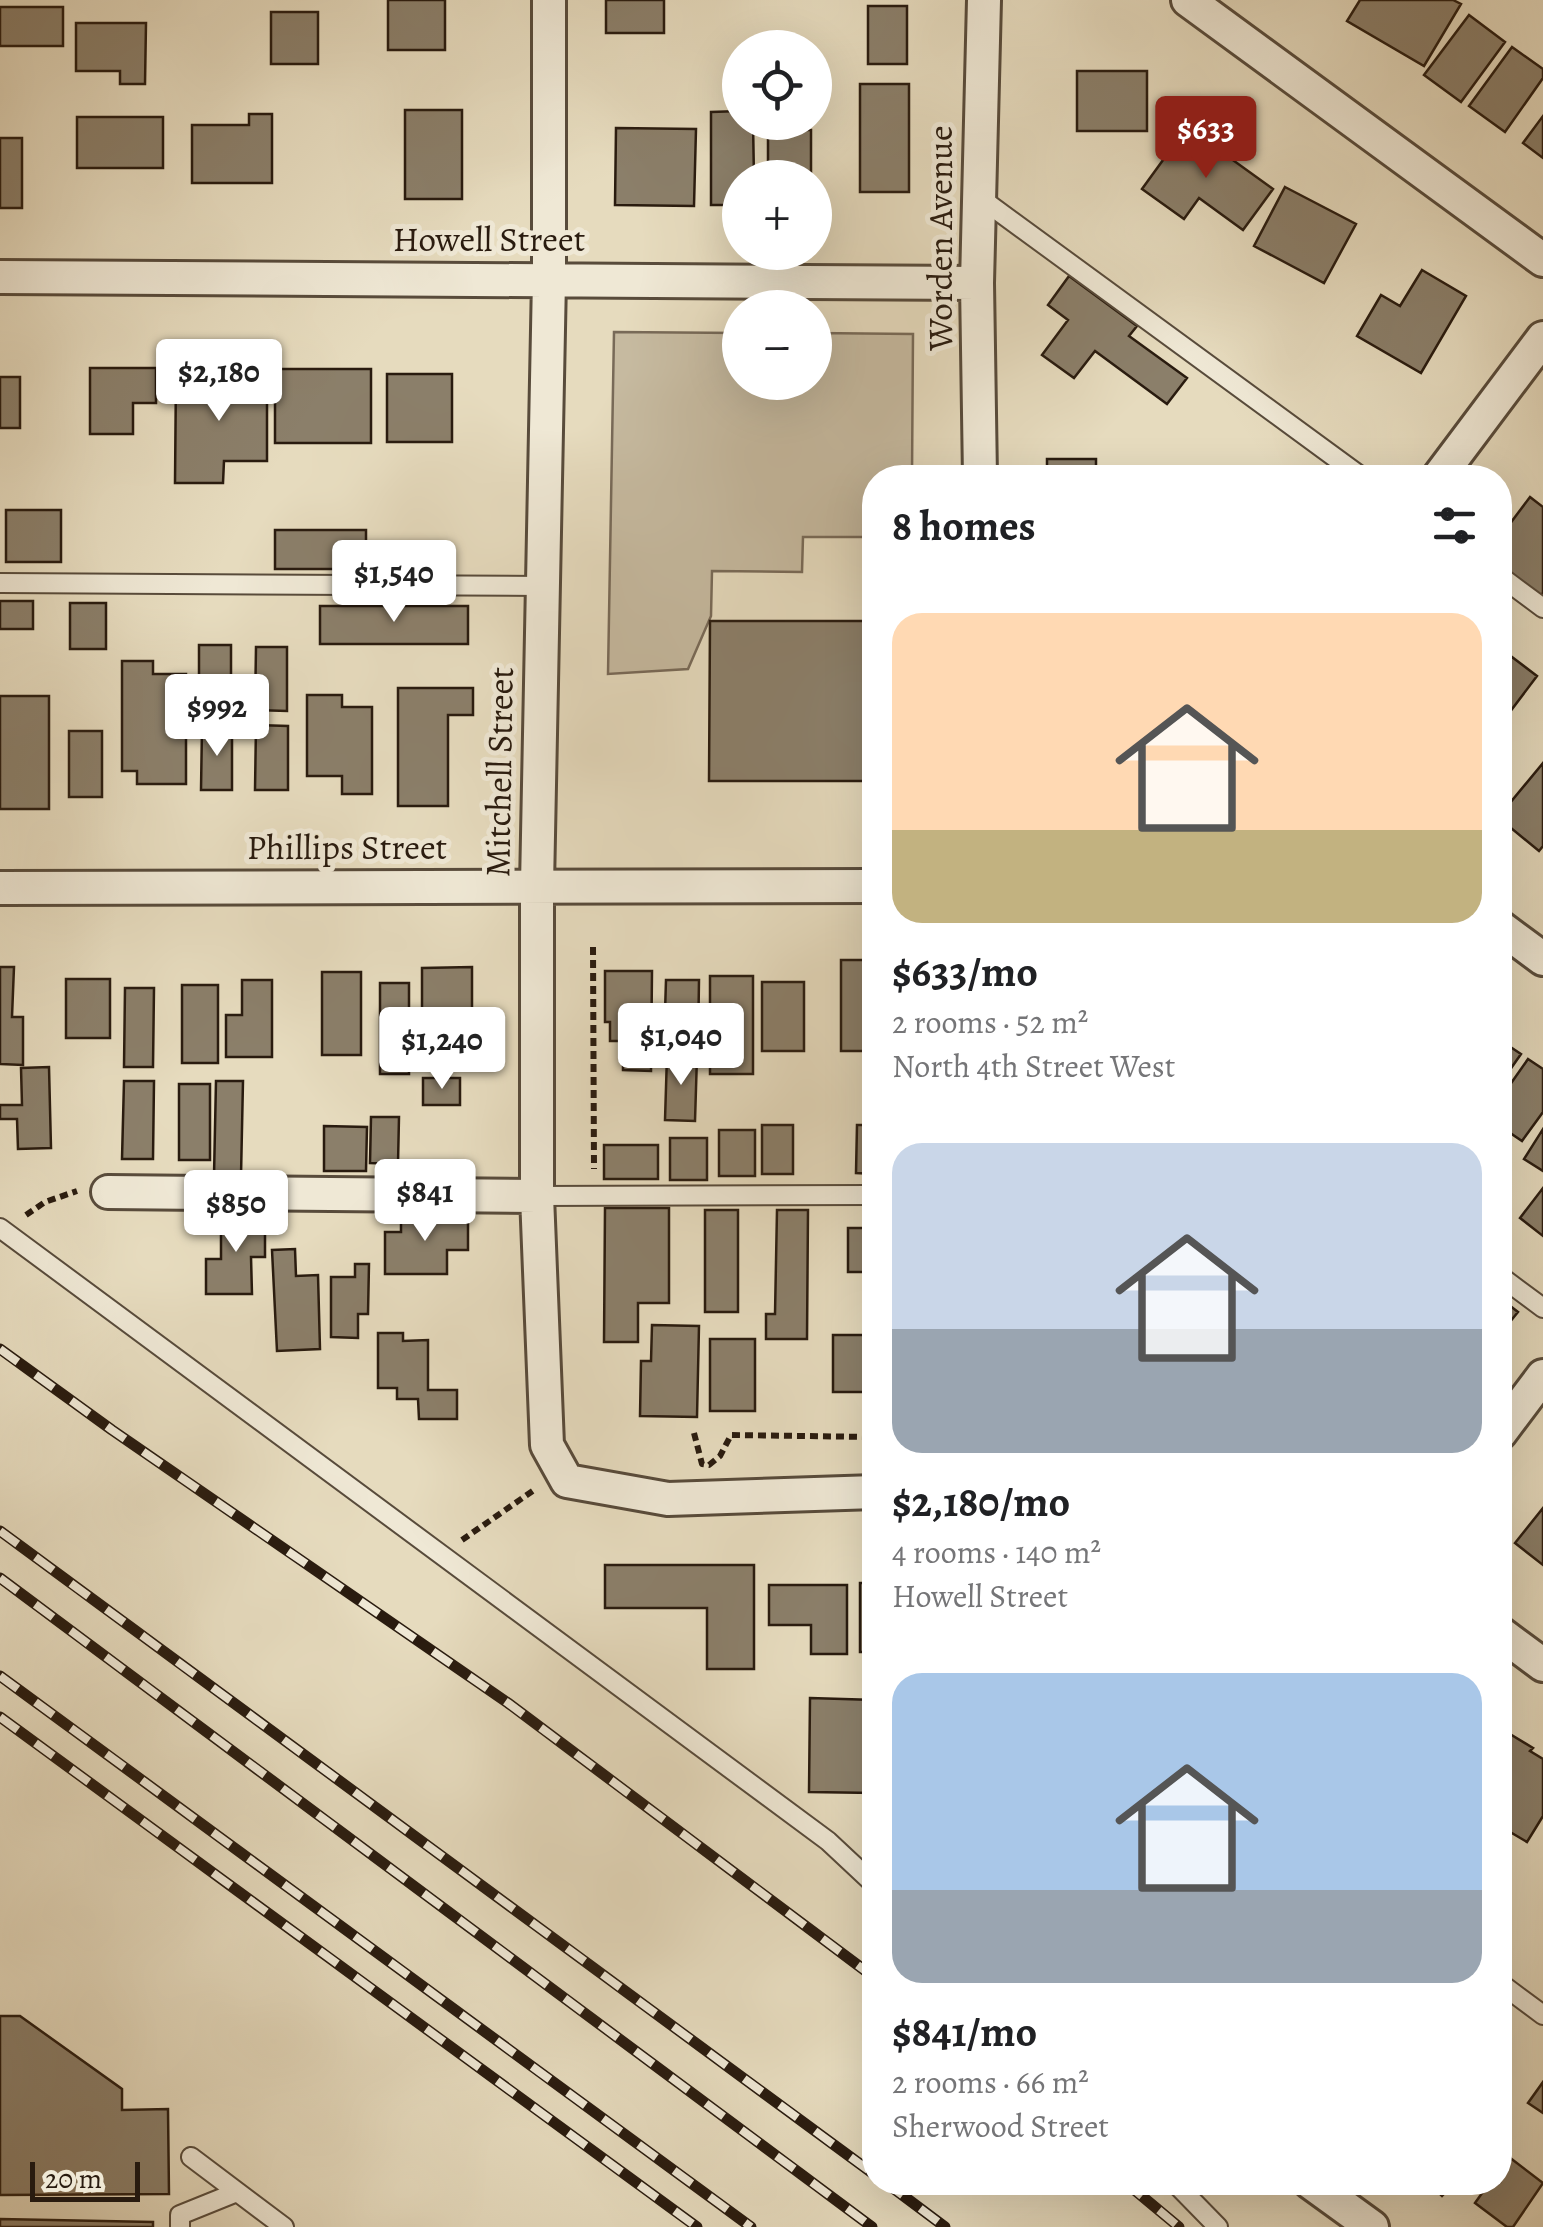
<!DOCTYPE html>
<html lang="en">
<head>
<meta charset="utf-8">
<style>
	:root { --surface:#fff; --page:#f6f6f6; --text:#202124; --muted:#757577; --accent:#8f2418 }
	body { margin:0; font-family:Alegreya,serif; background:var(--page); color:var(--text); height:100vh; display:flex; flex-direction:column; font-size:38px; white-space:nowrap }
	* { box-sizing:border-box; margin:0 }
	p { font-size:32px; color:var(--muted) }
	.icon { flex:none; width:55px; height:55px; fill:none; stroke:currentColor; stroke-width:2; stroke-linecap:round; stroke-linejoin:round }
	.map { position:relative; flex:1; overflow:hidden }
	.details { position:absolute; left:862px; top:465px; width:650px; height:1730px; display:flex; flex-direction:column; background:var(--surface); border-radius:40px; box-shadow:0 10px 40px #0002 }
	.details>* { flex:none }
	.fabs { position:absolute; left:722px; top:30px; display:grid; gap:20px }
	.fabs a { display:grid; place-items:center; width:110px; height:110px; border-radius:50%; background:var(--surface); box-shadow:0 10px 40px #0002; font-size:50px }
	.scale { position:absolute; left:30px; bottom:25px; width:110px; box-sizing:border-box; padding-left:10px; border:5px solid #291b0f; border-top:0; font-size:28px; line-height:35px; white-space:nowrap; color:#291b0f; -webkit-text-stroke:8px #efe8d5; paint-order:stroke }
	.price { position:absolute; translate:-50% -85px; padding:0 22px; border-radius:10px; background:#fff; color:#222; font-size:32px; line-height:65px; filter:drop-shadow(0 2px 5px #0008) }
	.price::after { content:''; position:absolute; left:50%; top:60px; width:30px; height:22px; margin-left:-15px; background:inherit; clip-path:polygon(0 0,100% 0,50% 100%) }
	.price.current { background:var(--accent); color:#fff }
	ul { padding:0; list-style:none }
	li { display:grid; align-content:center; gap:20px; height:530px; padding:0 30px }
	li span { display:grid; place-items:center; height:310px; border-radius:30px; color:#555 }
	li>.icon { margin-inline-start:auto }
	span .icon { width:180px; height:180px; fill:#fffc; stroke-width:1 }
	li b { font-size:42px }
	h2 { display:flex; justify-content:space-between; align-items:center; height:120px; padding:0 30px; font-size:42px }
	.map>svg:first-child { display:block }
	.green { fill:#c6baa0; stroke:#786a58; stroke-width:2.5 }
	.building { fill:#8b7f6a; stroke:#291b0f; stroke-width:2.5 }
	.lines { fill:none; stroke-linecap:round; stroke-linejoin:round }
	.lane-casing { stroke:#584b3b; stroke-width:22 }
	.street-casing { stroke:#584b3b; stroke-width:38 }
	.path { stroke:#291b0f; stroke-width:6; stroke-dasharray:8 5; stroke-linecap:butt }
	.lane { stroke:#efe8d5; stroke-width:18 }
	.street { stroke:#efe8d5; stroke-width:32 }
	.rail-casing { stroke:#291b0f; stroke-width:11 }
	.rail { stroke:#efe8d5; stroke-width:8; stroke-dasharray:22; stroke-linecap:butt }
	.labels { text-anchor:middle; stroke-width:10; stroke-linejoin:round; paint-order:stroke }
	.street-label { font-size:35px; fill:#291b0f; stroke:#efe8d5 }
</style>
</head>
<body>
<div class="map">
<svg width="1543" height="2227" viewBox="0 0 1543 2227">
	<rect width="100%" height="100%" fill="#e6dbbe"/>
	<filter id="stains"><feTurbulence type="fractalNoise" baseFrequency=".002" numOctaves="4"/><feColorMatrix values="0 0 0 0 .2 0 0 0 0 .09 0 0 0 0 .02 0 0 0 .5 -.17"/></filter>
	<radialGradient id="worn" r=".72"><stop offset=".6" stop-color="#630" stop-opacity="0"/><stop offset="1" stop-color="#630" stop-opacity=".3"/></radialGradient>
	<path class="green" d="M614 332 740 333V382H815V333L913 334 912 477 875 478V537H803L802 572 712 571 711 616 688 669 608 674Z"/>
	<path class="building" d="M388 0H445V50H388Z
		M606 0H664V33H606Z
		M1360 0H1453L1461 4 1424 66 1347 21Z
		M868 6H907V64H868Z
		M0 7H63V46H0Z
		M271 12H318V64H271Z
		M1469 15 1505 42 1461 102 1424 75Z
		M76 23H146L145 84H120V71H76Z
		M1512 47 1543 69V78L1505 132 1469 106Z
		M1077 71H1147V131H1077Z
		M860 84H909V192H860Z
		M405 110H462V199H405Z
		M740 111V122H753L754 178H740V205H711V112Z
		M249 114H272V183H192V125H249Z
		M1543 116V158L1523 143Z
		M77 117H163V168H77Z
		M1187 127 1273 189 1243 230 1199 198 1184 219 1142 189Z
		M616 128 696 129 694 206 615 205Z
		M768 130H811V178H768Z
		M0 138H22V208H0Z
		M1285 187 1356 224 1324 283 1254 246Z
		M1422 270 1466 296 1421 373 1357 336 1381 295 1400 306Z
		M1069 276 1137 326 1129 336 1187 378 1167 404 1095 351 1074 378 1042 355 1068 320 1048 305Z
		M90 368H156V403H133V434H90Z
		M275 369H371V443H275Z
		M176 373 267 374V461H224L223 483H175Z
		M387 374H452V442H387Z
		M0 377H20V428H0Z
		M1047 459H1096V478H1047Z
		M1530 497 1543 507V593L1540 596 1500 566V537Z
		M6 510H61V562H6Z
		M275 530H366V569H275Z
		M0 601H33V629H0Z
		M70 603H106V649H70Z
		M320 606H468V644H320Z
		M710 621H875V781H709Z
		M199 645H231V710H199Z
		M256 647H287V711L255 710Z
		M1512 657 1537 676 1500 725V672Z
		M122 661H153V674H186V784H137V771H122Z
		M398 688H473V715H448V806H398Z
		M307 695H342V707H372V794H342V776H307Z
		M0 696H49V809H0Z
		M256 725 288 726V790H255Z
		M202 727 232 728V790H201Z
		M69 731H102V797H69Z
		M1543 763V846L1539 851 1500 819V815Z
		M841 960H874L875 1051H841Z
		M0 967H14L12 1017H23V1065L0 1064Z
		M472 967V1053L422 1054V968Z
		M605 971H652L651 1071 623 1070V1041H610V1022H605Z
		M322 972H361V1055H322Z
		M710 976H753V1074H710Z
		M66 979H110V1038H66Z
		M242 980H272V1057H226V1015H242Z
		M666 980H699L698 1046 664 1045Z
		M762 982H804V1051H762Z
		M380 983H409V1074H380Z
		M182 985H218V1063H182Z
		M125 988H154L153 1067H124Z
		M1500 1040 1521 1054 1500 1084Z
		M667 1055 697 1056 695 1121 665 1120Z
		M1528 1059 1543 1069V1112L1522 1141 1500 1126V1099Z
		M49 1067 51 1148 18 1149 17 1119H0V1105H22L21 1068Z
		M423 1078H460V1105H423Z
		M124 1081H154L153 1159H122Z
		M216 1081H243L241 1176H214Z
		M179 1084H210V1160H179Z
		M371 1117H399L398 1164 370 1163Z
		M762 1125H793V1174H762Z
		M857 1125H875V1174L856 1173Z
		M324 1126 367 1127 366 1171H324Z
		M1543 1129V1171L1524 1159Z
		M719 1130H755V1176H719Z
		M670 1138H707V1180H670Z
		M604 1145H658V1179H604Z
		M1543 1188V1236L1520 1218Z
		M605 1208H669V1303H638V1342H604Z
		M705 1210H738V1312H705Z
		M777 1210H808L807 1339H766V1314H775Z
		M221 1216H265V1257H251L252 1294H206V1259H221Z
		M401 1216H468V1250H447V1274H385V1232H401Z
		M848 1228H875V1272H848Z
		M295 1249 296 1276 318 1275 320 1349 277 1351 272 1250Z
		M355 1264H369L368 1314H358V1338L331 1337V1277H355Z
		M1500 1298 1518 1312 1500 1334Z
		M652 1325 699 1326 697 1417 640 1416 641 1361H651Z
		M378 1333H403V1341L428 1340V1390H457V1419H419L418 1399H397V1388H378Z
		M833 1335H875V1392H833Z
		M710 1339H755V1411H710Z
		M1543 1508V1565L1515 1543Z
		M605 1565H754V1669H707V1608H605Z
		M860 1583H875V1652H860Z
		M769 1585H847V1654H811V1625H769Z
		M810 1698 875 1700V1793L809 1792Z
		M1500 1728 1533 1748 1530 1751 1543 1759V1816L1527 1842 1500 1826Z
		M0 2016H20L122 2089V2110L168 2109 169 2194 0 2195Z
		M1543 2082V2113L1528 2103Z
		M1509 2157 1543 2183 1513 2227H1507L1475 2203 1490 2182H1500V2170Z
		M1428 2182H1455L1442 2196Z
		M0 2219 153 2222V2227H0Z"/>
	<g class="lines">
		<g class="lane-casing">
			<path id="lane" d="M979 197 1363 478
				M1500 576 1543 608
				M0 583 543 586
				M537 1196 875 1195
				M0 1228 828 1841 875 1885
				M1500 1276 1543 1308
				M1500 1983 1543 2015
				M191 2157 284 2227
				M1174 2182 1218 2227
				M180 2227V2215L237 2192"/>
		</g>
		<g class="street-casing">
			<path id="street" d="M549 0V279L537 886V1196L547 1445 567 1481 668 1499 875 1492
				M1188 0 1543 260
				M0 277 977 283
				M980 478 977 283 984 0
				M1438 478 1543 338
				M0 888 875 886
				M1500 927 1543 959
				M108 1192 537 1196
				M1500 1433 1543 1376
				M1500 1633 1543 1665
				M1310 2182 1372 2227"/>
		</g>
		<path class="path" d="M593 947 594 1169
			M26 1215 45 1202 77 1191
			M694 1433 702 1464 709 1465 720 1456 731 1435 875 1437
			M462 1540 534 1490"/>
		<use href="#lane" class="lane"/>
		<use href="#street" class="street"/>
		<g class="rail-casing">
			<path id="rail" d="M0 1349 112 1430 508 1703 875 1978
				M0 1531 875 2175
				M0 1578 872 2227
				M0 1676 751 2227
				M0 1717 697 2227
				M885 2182 945 2227
				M1125 2182 1179 2227"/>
		</g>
		<use href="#rail" class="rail"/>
	</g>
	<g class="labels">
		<g class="street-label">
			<text transform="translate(940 238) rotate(-90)" y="12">Worden Avenue</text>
			<text x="489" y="251">Howell Street</text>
			<text transform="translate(499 772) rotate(-89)" y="12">Mitchell Street</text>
			<text x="347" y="859">Phillips Street</text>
		</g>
	</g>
	<rect width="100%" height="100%" filter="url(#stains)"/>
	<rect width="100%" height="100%" fill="url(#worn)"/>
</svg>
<div class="fabs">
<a><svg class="icon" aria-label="locate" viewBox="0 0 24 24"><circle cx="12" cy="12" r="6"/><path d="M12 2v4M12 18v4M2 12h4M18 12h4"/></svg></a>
<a>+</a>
<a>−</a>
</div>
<div class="scale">20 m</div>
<b class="price current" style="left:1206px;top:181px">$633</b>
<b class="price" style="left:219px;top:424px">$2,180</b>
<b class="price" style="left:394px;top:625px">$1,540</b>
<b class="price" style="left:217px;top:759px">$992</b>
<b class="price" style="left:681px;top:1088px">$1,040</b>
<b class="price" style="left:442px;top:1092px">$1,240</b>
<b class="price" style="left:425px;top:1244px">$841</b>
<b class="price" style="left:236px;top:1255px">$850</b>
<section class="details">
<h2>8 homes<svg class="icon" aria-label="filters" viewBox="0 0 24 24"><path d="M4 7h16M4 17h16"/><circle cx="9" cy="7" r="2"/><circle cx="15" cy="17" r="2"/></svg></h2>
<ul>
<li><span style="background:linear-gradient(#ffd9b3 70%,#c2b280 0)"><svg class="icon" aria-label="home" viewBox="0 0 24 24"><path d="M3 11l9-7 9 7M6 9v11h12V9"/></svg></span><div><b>$633/mo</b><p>2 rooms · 52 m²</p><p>North 4th Street West</p></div></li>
<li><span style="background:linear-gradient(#c9d6e8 60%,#9aa5b1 0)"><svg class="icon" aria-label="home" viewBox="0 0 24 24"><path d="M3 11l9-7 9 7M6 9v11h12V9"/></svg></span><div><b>$2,180/mo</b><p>4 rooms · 140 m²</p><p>Howell Street</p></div></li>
<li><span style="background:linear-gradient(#a9c7e8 70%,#9aa5b1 0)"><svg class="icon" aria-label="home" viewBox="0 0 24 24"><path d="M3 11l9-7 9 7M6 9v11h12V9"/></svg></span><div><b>$841/mo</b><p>2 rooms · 66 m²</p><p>Sherwood Street</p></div></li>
</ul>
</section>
</div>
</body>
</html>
